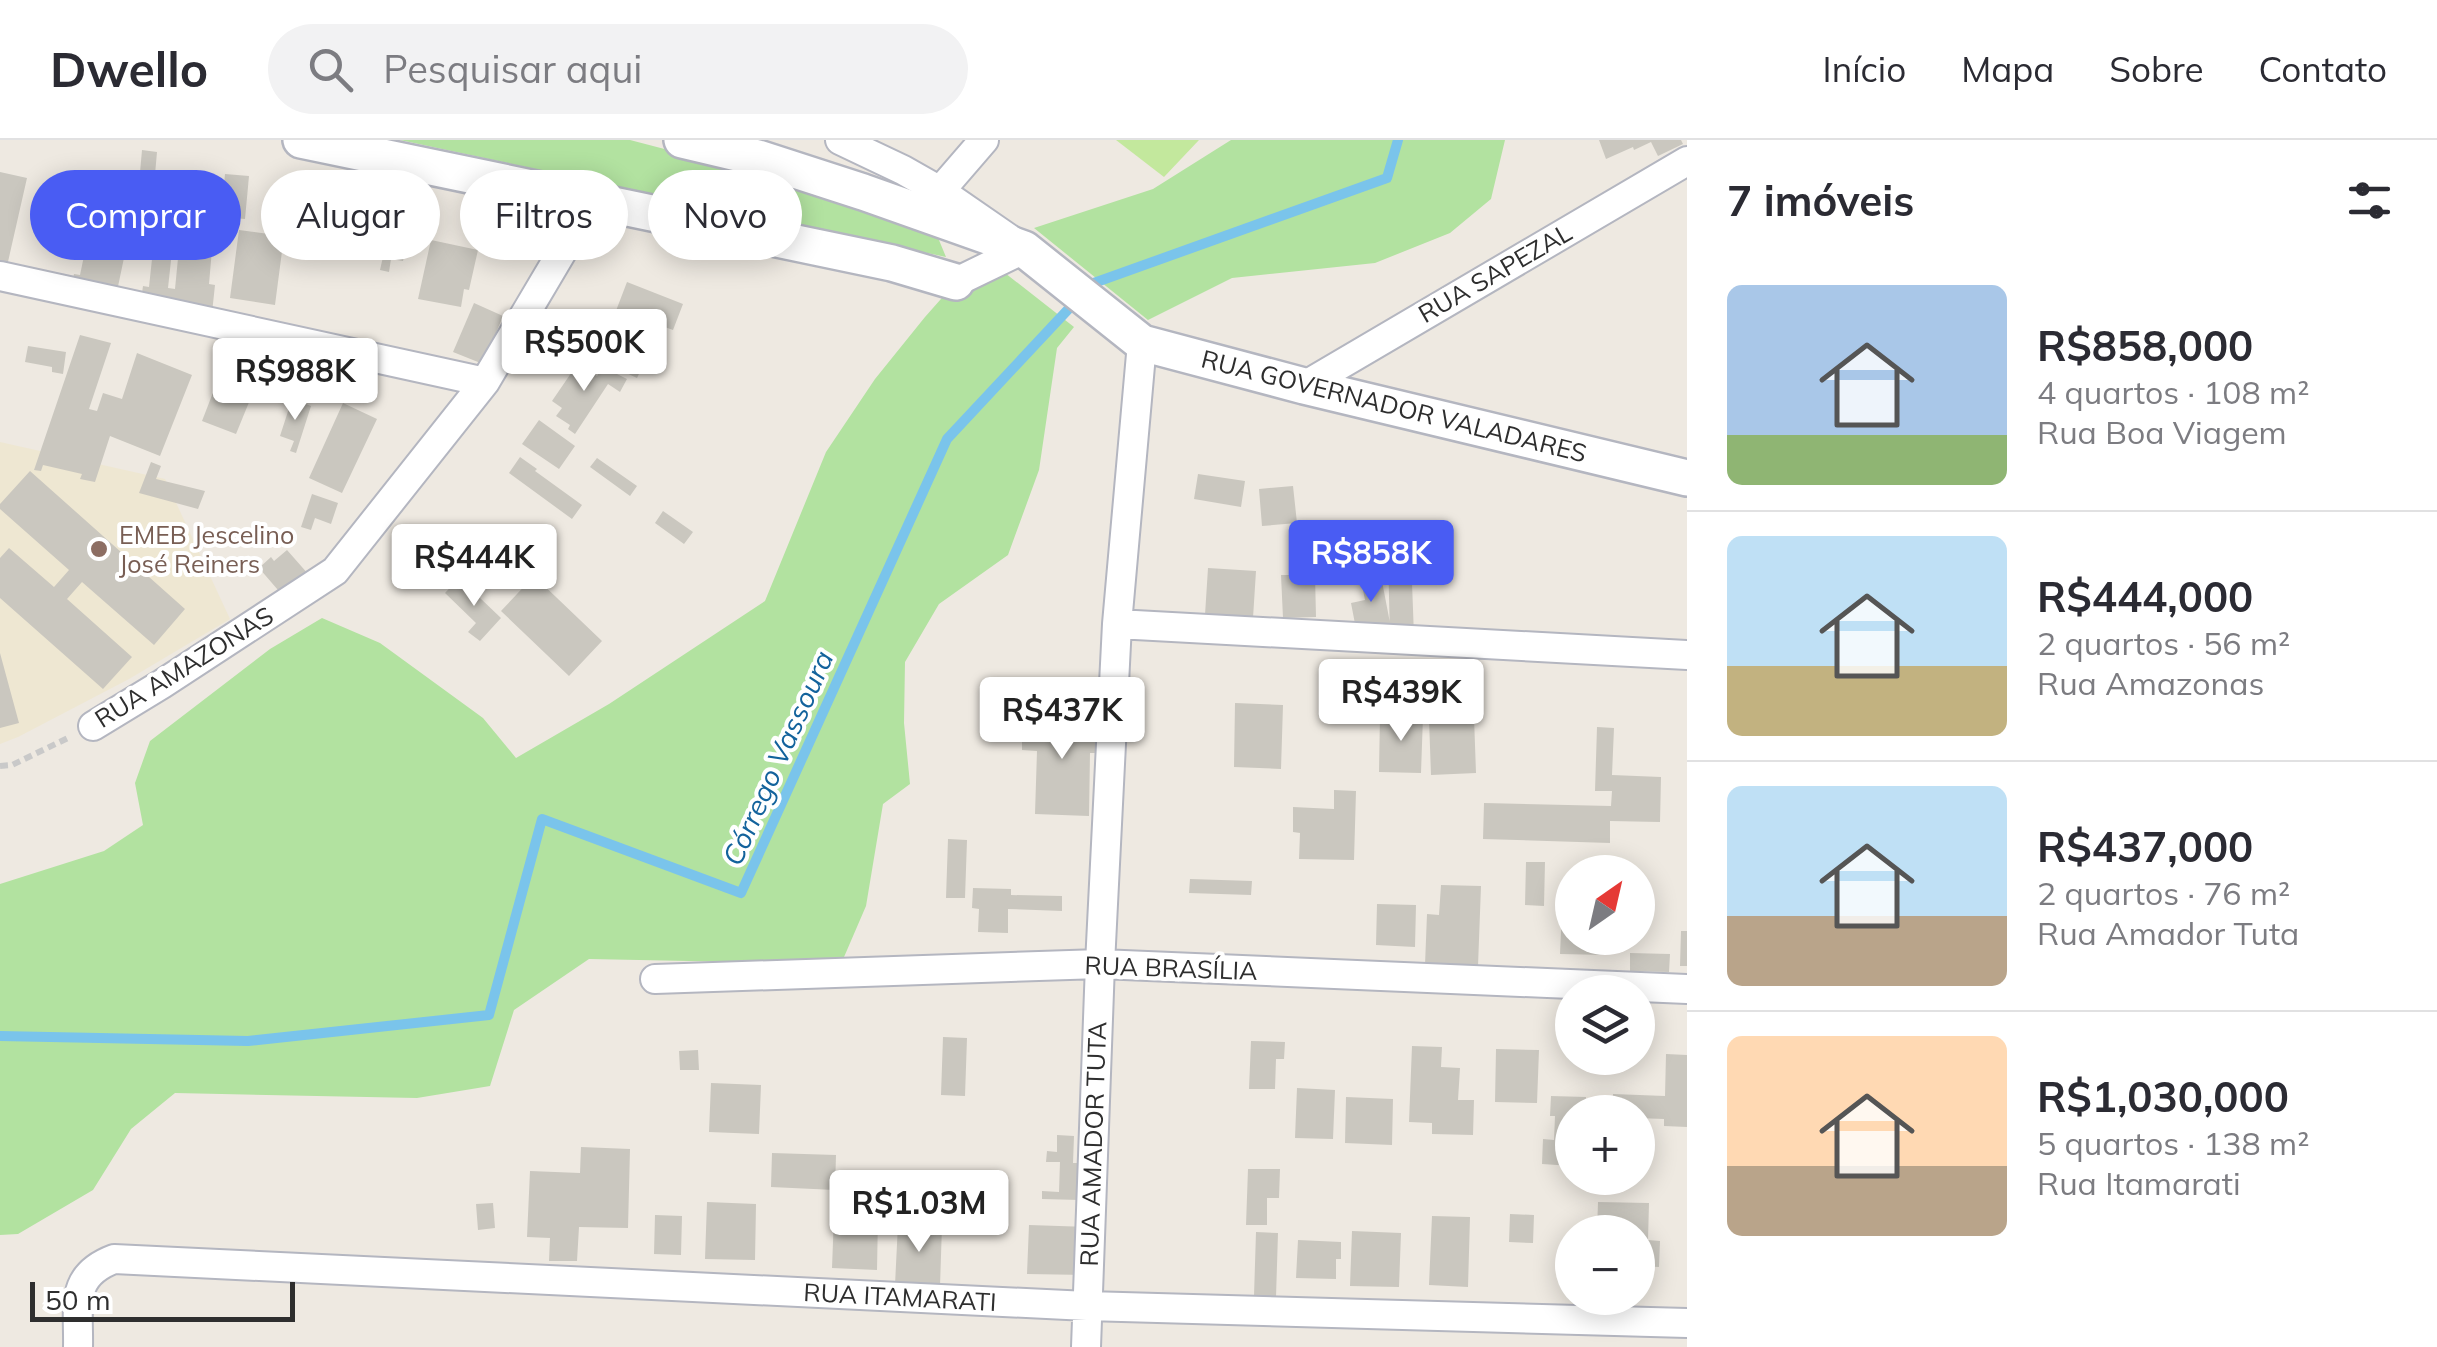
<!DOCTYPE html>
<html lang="pt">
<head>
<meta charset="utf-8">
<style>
	:root { --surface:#fff; --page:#f2f2f3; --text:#2b2b33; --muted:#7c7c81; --line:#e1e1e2; --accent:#495cf3 }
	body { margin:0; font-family:Mulish,sans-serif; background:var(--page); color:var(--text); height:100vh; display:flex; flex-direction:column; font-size:38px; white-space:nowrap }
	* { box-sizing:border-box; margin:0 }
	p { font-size:32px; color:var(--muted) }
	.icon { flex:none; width:55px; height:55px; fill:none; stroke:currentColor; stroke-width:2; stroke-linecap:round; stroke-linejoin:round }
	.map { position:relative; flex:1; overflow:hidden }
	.drawer { display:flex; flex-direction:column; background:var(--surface); width:750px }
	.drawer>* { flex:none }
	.banner { position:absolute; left:30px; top:30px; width:950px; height:90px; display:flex; gap:20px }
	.needle { width:65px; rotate:34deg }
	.tools { position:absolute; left:1555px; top:715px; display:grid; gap:20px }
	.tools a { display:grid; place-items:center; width:100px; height:100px; border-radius:50%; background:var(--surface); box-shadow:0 5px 25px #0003; font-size:50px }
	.scale { position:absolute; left:30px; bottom:25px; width:265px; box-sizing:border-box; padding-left:10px; border:5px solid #2e2e2e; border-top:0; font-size:28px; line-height:35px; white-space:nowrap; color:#2e2e2e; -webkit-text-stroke:8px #fff; paint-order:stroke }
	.price { position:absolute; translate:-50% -85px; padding:0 22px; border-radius:10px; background:#fff; color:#222; font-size:32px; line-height:65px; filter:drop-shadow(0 2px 5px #0008) }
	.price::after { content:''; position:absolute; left:50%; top:60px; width:30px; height:22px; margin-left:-15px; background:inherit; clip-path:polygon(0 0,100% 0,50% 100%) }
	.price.active { background:var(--accent); color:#fff }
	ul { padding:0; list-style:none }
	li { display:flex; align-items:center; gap:30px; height:250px; padding:0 40px }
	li+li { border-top:2px solid var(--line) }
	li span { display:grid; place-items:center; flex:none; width:280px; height:200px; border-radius:15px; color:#555 }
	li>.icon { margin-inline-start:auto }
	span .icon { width:120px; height:120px; fill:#fffc; stroke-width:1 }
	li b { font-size:42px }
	h2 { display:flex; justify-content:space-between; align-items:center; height:120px; padding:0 40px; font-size:42px }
	.pill { padding:0 35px; border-radius:45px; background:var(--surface); box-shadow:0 5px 25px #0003; font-size:35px; line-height:90px }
	.pill.active { background:var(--accent); color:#fff }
	header { display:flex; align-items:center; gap:60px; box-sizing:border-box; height:140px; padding:0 50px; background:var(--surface); border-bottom:2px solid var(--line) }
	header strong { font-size:48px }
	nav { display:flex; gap:55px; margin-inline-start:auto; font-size:35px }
	.search { width:700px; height:90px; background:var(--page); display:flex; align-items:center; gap:25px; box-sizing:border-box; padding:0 35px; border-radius:55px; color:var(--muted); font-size:38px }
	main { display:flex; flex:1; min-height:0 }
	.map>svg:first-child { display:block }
	.education { fill:#eee7d2 }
	.green { fill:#b2e2a0 }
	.pitch { fill:#c3e89d }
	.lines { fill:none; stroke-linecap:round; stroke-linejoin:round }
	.stream { stroke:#7ac4eb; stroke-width:10 }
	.building { fill:#cac7bf }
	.minor-casing { stroke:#b4b6c0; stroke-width:32 }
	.tertiary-casing { stroke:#b4b6c0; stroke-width:40 }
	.path { stroke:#c9c9c9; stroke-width:6; stroke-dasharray:8 5; stroke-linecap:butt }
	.minor { stroke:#fff; stroke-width:28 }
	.tertiary { stroke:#fff; stroke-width:35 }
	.education-dot { fill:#8d6e63; stroke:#fff; stroke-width:4 }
	.labels { text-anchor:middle; stroke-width:8; stroke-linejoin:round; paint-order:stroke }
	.street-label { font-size:25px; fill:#2e2e2e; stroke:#fff }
	.education-label { font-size:25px; fill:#785e54; stroke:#fff; text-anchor:start }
	.water-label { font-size:28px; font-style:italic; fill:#13639c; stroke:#fff }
</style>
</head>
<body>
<header>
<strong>Dwello</strong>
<div class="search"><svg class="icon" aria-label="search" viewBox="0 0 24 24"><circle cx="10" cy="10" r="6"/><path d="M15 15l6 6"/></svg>Pesquisar aqui</div>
<nav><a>Início</a><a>Mapa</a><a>Sobre</a><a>Contato</a></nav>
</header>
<main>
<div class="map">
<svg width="1687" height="1207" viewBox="0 0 1687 1207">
	<rect width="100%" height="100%" fill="#eee9e1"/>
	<path class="education" d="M0 302 165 339 230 479 129 539 18 597 0 604Z"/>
	<path class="green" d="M400 0H630L772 37 934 88 946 117Z
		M1231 0H1505L1491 59 1450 93 1375 123 1232 138 1148 180 1034 88 1153 49Z
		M991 122 1074 187 1057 208 1039 330 1008 415 939 464 905 522 904 583 910 644 883 664 866 766 841 824 589 819 514 870 490 946 417 958 175 953 131 989 93 1050 18 1094 0 1095V744L104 711 143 685 135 643 150 601 270 509 322 478 380 503 483 578 516 618 609 564 765 461 826 312 875 239 925 177 956 142Z"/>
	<path class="pitch" d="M1116 0H1199L1164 37Z"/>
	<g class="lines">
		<path class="stream" d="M1087 149 1091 144 1387 38 1398 0
			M0 896 248 901 489 875 542 679 741 753 947 299 1076 161"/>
	</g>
	<path class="building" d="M1599 0H1681L1683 4 1658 16 1651 2 1634 10 1633 7 1606 19Z
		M142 10 157 12 153 57 138 55Z
		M0 32 27 38 5 135 0 134Z
		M225 34 249 36 245 79 221 77Z
		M293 39 326 46 318 81 284 73Z
		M93 47 113 51 109 70 133 75 116 156 71 147 74 134 80 135 90 87 84 86Z
		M390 86 410 90 403 121 391 119 389 132 380 130Z
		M239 90 284 96 275 165 230 158Z
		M155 91 174 93 168 148 175 149 179 108 193 110 194 96 213 98 209 144 215 145 212 173 141 160 143 146 149 147Z
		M431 100 478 110 469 150 464 149 461 167 418 159Z
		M627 142 683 164 673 190 662 186 660 191 649 186 648 189 614 176Z
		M474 163 503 176 483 224 453 212Z
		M621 182 636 188 630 200 651 209 637 238 603 222 610 207 602 204 609 187 617 191Z
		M80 195 111 203 89 269 97 271 103 253 122 259 137 213 192 235 160 316 110 296 95 342 80 339 82 334 43 325 41 331 34 330Z
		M28 206 66 212 63 234 52 232V227L25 222Z
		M578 223 597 236 603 227 627 239 620 252 608 244 575 294 568 289 570 285 556 276 562 268 552 261Z
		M219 237 254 250 236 294 202 281Z
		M292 259 311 266 296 313 290 311 294 301 280 296Z
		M343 263 377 279 342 353 309 338Z
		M539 280 575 306 559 329 522 304Z
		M520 317 537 329 535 331 582 365 572 379 509 333Z
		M597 318 637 346 630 356 590 327Z
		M151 322 161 326 156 339 205 351 198 369 139 353Z
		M30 331 185 469 154 505 82 442 67 459 132 517 103 549 0 458V418L9 408 54 447 69 430 0 369V364Z
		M1198 334 1245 341 1241 367 1194 359Z
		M1293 346 1297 383 1262 386 1259 349Z
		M312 354 338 363 331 384 315 378 311 390 301 387Z
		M663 371 693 392 684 404 655 383Z
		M287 410 309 435 284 457 259 428 271 417 274 421Z
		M1411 416 1414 496H1390L1388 417Z
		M1208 428 1256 431 1253 478 1205 475Z
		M1281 435H1315L1316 477 1283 478Z
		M534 436 602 501 569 536 501 471Z
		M1381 436 1390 483 1356 489 1351 463 1365 460 1361 440Z
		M459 438 501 478 480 501 468 492 476 483 445 453Z
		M0 513 19 583 0 588Z
		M1235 563 1283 565 1281 629 1234 627Z
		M1380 575 1423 576 1421 633 1379 632Z
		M1022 576 1098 578 1097 613H1090L1089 676 1035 674 1037 611 1022 610Z
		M1474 577 1476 633 1431 635 1429 579Z
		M1597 587 1614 588 1612 635 1661 637 1660 682 1610 681V703L1483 699 1484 663 1611 666 1612 651H1595Z
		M1334 650 1356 651 1354 720 1299 719 1300 693 1293 692V667L1334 669Z
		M948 699 967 700 965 758H946Z
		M1526 722H1545L1544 766 1525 765Z
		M1190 739 1252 741 1251 755 1189 753Z
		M1441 745 1481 746 1478 826 1425 825 1427 774 1439 775Z
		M973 748 1011 749V755L1062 756V771L1008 769V793L978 792 979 769 972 768Z
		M1377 764 1416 765 1415 807 1376 805Z
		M1562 769 1572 770V798H1607L1606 815 1560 814Z
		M1681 791H1687V826H1680Z
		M1630 813 1670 814 1669 832 1630 831Z
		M943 897 967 898 965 956 941 955Z
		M1251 901 1285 902 1284 919H1276L1275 949H1249Z
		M1412 906 1442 907 1441 927 1460 928 1458 960H1474L1473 995 1432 994V983L1409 982Z
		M1496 909 1539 910 1537 963 1495 962Z
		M698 910 699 930H680L679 911Z
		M1666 914 1687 915V987L1664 986V979L1638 978V972H1612L1613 954 1665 956Z
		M711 943 761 945 759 994 709 992Z
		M1297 948 1335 950 1333 999 1295 998Z
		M1551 956 1586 957V972H1572V1026L1542 1024 1543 999 1554 1000 1555 976H1550Z
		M1346 957 1393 959 1392 1005 1345 1003Z
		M1057 995 1074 996 1073 1023H1081L1080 1060 1042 1059V1051L1059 1052 1060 1022H1046L1047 1011 1057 1012Z
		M581 1007 630 1009 628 1088 579 1087 577 1121H549L550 1098 527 1097 530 1031 580 1033Z
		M772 1013 836 1015 835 1050 771 1047Z
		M1248 1029H1280L1279 1058H1267V1085H1246Z
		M707 1062 756 1064 755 1120 705 1119Z
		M1598 1062 1649 1063 1648 1100 1660 1101 1659 1127 1638 1126V1092H1597Z
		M493 1063 495 1088 478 1090 476 1064Z
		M1510 1074 1534 1075 1533 1103 1509 1102Z
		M655 1075 682 1076 681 1115 654 1114Z
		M834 1075 878 1076 877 1130 832 1128Z
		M1432 1076 1470 1077 1468 1147 1429 1145Z
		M898 1084 942 1086 940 1146 895 1145Z
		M1029 1085 1089 1087 1087 1135 1027 1134Z
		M1352 1091 1401 1093 1399 1147 1350 1146Z
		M1256 1092 1278 1093 1276 1157 1254 1156Z
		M1298 1100 1341 1102V1119H1336V1139L1296 1138Z"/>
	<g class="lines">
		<g class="minor-casing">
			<path id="minor" d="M840 0 903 30 940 51 1024 109 956 142
				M940 51 984 0
				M0 136 485 242
				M1304 246 1687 21
				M1117 484 1687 515
				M93 586 162 544 335 431 485 242 582 78 588 59
				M655 839 1100 824 1687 849
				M78 1207C79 1166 69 1136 114 1119L1087 1166 1687 1183
				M1086 1207 1100 824 1117 484 1142 203"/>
		</g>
		<g class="tertiary-casing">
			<path id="tertiary" d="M301 0 892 123 956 142
				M682 0 758 18 863 52 1024 109 1142 203 1304 246 1687 338"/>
		</g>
		<path class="path" d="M0 626 12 625 70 597"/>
		<use href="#minor" class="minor"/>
		<use href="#tertiary" class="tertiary"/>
	</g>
	<circle class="education-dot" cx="99" cy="409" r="10"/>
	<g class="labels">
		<g class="street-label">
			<text transform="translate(1495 133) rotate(-30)" y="9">RUA SAPEZAL</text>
			<text transform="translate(1394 266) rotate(14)" y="9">RUA GOVERNADOR VALADARES</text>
			<text transform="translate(184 527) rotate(-32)" y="9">RUA AMAZONAS</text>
			<text transform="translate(1171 828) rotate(2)" y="9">RUA BRASÍLIA</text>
			<text transform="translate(1093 1004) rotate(-88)" y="9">RUA AMADOR TUTA</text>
			<text transform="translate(900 1157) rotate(3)" y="9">RUA ITAMARATI</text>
		</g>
		<g class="education-label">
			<text x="119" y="404">EMEB Jescelino<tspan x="119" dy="29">José Reiners</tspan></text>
		</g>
		<g class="water-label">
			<text transform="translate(778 618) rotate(-66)" y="10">Córrego Vassoura</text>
		</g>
	</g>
</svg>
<div class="tools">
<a><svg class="needle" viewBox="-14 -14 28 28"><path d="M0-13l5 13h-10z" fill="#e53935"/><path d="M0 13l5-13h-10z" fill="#7c7c81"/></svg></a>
<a><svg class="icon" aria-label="layers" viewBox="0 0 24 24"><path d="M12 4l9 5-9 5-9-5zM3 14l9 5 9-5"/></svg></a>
<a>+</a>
<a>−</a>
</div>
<div class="scale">50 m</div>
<b class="price" style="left:584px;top:254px">R$500K</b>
<b class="price" style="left:295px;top:283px">R$988K</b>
<b class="price active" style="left:1371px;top:465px">R$858K</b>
<b class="price" style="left:474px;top:469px">R$444K</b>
<b class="price" style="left:1401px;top:604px">R$439K</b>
<b class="price" style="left:1062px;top:622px">R$437K</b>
<b class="price" style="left:919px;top:1115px">R$1.03M</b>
<div class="banner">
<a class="pill active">Comprar</a>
<a class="pill">Alugar</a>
<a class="pill">Filtros</a>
<a class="pill">Novo</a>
</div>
</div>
<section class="drawer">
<h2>7 imóveis<svg class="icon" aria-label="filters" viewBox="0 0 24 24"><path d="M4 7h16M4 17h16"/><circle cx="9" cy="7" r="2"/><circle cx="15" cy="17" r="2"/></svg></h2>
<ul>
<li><span style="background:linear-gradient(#a9c7e8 75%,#8fb573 0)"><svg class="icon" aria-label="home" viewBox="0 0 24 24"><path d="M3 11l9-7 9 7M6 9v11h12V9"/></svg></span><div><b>R$858,000</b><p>4 quartos · 108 m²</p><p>Rua Boa Viagem</p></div></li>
<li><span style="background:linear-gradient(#bfe0f5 65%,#c2b280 0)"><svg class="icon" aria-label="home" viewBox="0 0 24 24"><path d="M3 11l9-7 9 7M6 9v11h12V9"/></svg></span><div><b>R$444,000</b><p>2 quartos · 56 m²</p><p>Rua Amazonas</p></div></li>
<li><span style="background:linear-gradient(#bfe0f5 65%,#b9a48a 0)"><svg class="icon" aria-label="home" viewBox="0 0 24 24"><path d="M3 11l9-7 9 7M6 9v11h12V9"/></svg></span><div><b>R$437,000</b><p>2 quartos · 76 m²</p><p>Rua Amador Tuta</p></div></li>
<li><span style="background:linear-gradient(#ffd9b3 65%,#b9a48a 0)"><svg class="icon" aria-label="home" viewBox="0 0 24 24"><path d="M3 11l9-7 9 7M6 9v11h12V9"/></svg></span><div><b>R$1,030,000</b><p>5 quartos · 138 m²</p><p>Rua Itamarati</p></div></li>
</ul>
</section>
</main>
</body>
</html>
